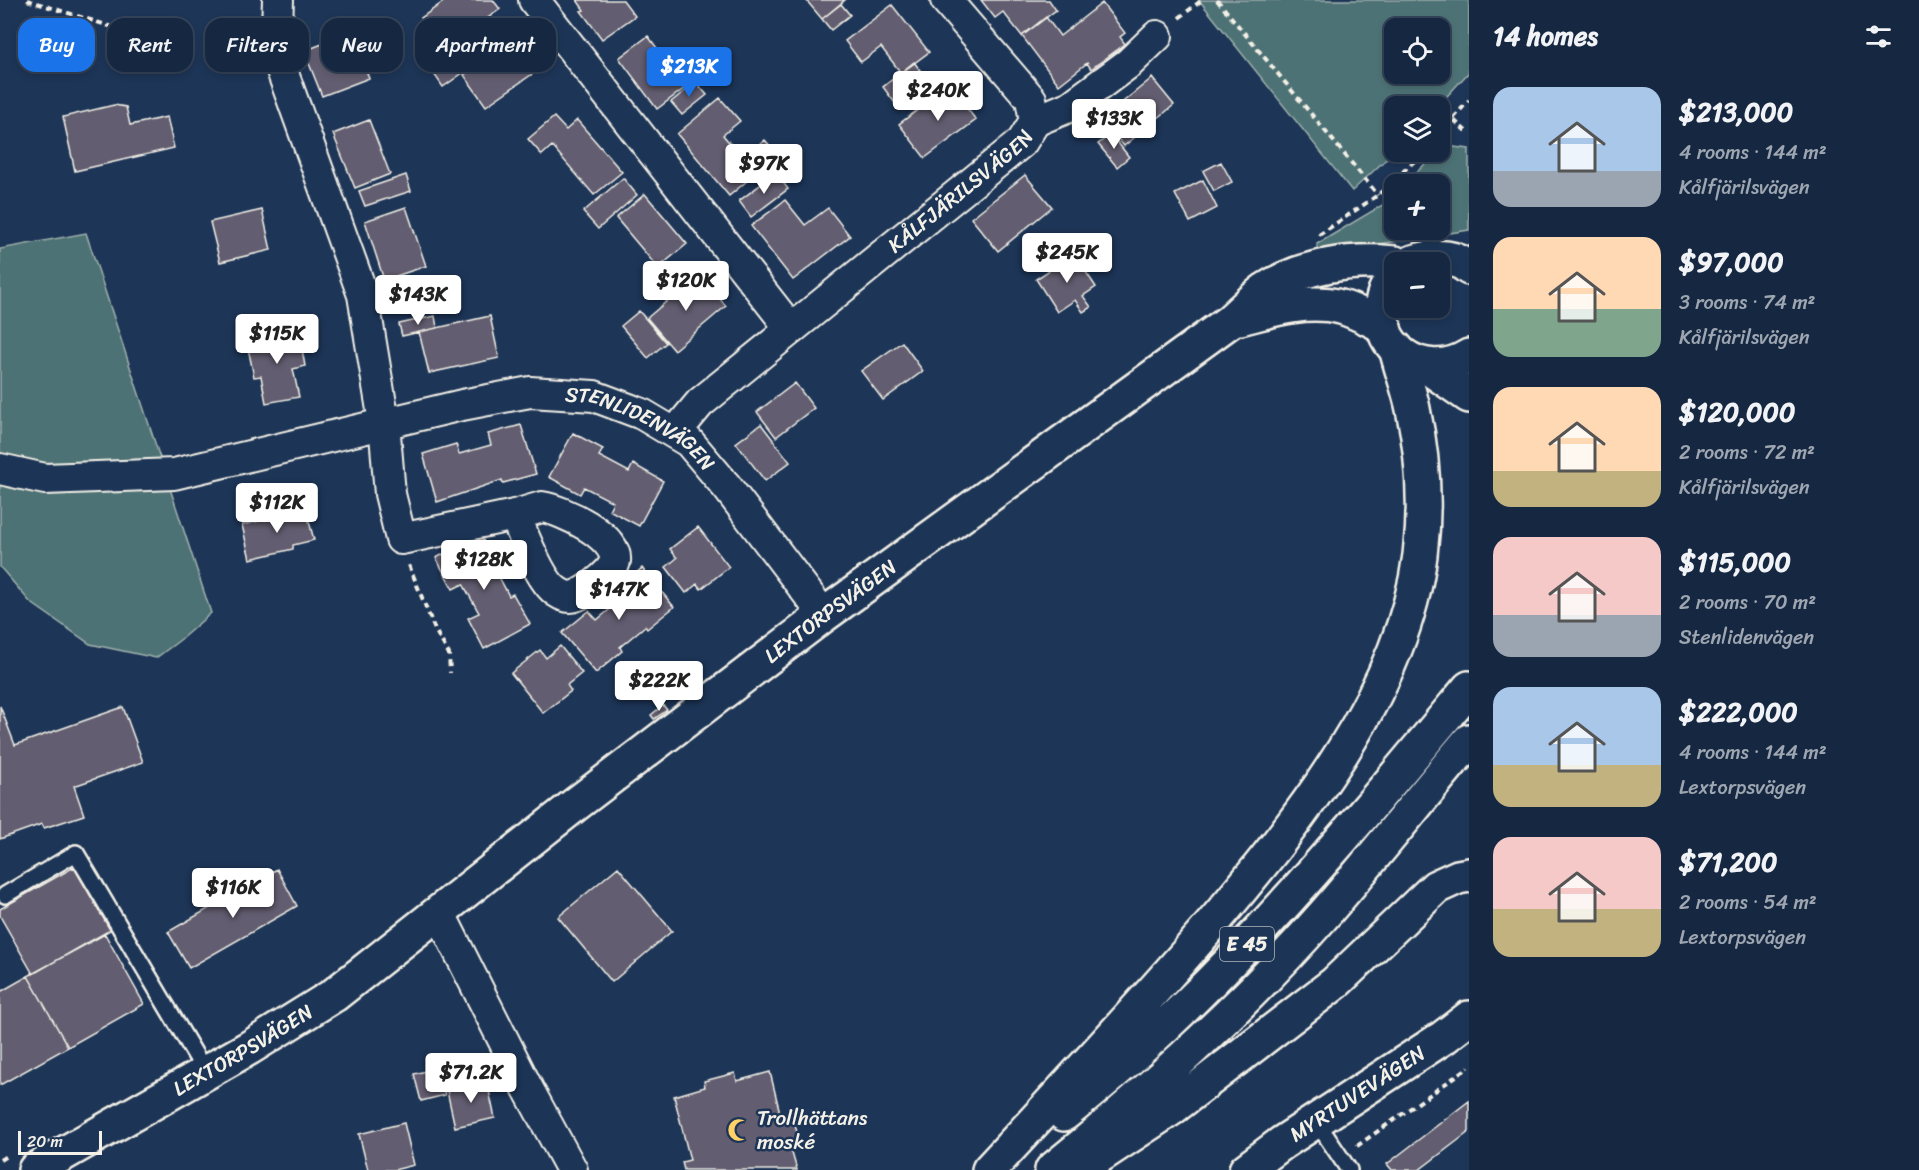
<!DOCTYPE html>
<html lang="en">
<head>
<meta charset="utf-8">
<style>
	:root { --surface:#162841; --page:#1f3048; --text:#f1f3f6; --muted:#9ea6b1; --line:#35445a; --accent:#1a73e8 }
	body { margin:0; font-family:Sriracha,sans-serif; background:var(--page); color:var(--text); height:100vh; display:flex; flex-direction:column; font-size:22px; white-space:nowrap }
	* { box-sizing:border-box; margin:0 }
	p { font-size:20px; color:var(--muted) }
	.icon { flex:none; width:33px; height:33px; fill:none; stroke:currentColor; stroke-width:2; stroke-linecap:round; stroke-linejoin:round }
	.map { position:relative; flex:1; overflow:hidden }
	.sheet { display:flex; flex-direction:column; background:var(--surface); width:450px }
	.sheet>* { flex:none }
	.top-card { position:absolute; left:18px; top:18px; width:570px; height:54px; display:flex; gap:12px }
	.tools { position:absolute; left:1384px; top:18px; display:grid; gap:12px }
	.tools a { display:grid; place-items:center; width:66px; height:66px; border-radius:12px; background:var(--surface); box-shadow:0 3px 9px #0003,0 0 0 2px var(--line); font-size:30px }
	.scale { position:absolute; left:18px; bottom:15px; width:84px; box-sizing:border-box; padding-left:6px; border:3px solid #f4f1e8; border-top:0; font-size:16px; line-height:21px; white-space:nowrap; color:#f4f1e8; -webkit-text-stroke:4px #1d3557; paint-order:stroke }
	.price { position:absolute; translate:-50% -51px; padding:0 14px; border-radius:6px; background:#fff; color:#222; font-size:20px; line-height:39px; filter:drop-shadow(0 2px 3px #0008) }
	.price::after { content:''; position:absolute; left:50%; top:36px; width:18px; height:14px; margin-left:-9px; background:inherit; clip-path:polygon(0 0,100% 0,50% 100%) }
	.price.current { background:var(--accent); color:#fff }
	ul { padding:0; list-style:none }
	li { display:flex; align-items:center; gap:18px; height:150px; padding:0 24px }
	li span { display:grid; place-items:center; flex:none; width:168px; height:120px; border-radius:18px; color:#555 }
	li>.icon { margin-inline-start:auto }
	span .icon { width:72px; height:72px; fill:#fffc; stroke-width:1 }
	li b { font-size:26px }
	h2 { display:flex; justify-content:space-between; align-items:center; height:72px; padding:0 24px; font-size:26px }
	.chip { padding:0 21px; border-radius:18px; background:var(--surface); box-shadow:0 3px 9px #0003,0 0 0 2px var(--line); font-size:21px; line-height:54px }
	.chip.current { background:var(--accent); color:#fff }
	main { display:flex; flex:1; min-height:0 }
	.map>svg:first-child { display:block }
	.green { fill:#4e7274; stroke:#a1b2ae; stroke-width:1.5; fill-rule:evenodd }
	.building { fill:#625d70; stroke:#f4f1e8; stroke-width:1.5 }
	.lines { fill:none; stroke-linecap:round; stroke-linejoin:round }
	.service-casing { stroke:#f4f1e8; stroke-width:20 }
	.minor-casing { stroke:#f4f1e8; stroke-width:34 }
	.tertiary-casing { stroke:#f4f1e8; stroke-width:38 }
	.trunk-casing { stroke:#f4f1e8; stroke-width:38 }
	.path { stroke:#f4f1e8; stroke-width:4; stroke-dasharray:6 4.5; stroke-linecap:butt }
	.service { stroke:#1d3557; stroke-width:15 }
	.minor { stroke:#1d3557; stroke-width:30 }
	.tertiary { stroke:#1d3557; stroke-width:33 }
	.trunk { stroke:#1d3557; stroke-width:33 }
	.labels { text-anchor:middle; stroke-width:5; stroke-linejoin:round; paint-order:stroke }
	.shield { fill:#1d3557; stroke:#b4b9bc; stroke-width:1.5 }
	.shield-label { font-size:20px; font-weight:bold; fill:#f4f1e8 }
	.street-label { font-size:21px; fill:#f4f1e8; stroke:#1d3557 }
	.poi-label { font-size:21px; fill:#f4f1e8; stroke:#1d3557; text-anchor:start }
</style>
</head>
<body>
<main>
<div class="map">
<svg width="1469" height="1170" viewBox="0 0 1469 1170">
	<rect width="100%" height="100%" fill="#1d3557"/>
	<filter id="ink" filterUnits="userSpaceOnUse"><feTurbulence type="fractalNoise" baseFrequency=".0167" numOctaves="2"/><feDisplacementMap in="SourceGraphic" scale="12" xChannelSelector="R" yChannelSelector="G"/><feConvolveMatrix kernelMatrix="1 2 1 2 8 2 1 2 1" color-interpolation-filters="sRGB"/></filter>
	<g filter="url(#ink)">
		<path class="green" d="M1199 0H1469V72L1438 106H1395V151L1352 191ZM1395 28H1440V74H1395Z
			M1454 147 1469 149V230L1320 253 1317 249V244L1386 203 1395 194V230H1440V184H1405L1437 152Z
			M86 233 211 613 180 640 156 658 90 644 30 602 0 567V249Z"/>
		<path class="building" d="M446 0H493L500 9 444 50 421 18Z
			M577 0H623L635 16 602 39 581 11 584 10Z
			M806 0H845L822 19Z
			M981 0H1049L1056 10 1022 36 1003 12 995 18Z
			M1102 3 1125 33 1120 37 1125 44 1091 69 1087 63 1059 85 1022 36 1046 17 1060 36Z
			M841 4 850 15 831 30 822 19Z
			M892 5 929 52 901 73 881 47 861 62 845 41Z
			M369 31 378 54 362 61 369 78 322 96 304 51 351 33 352 37Z
			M522 34 544 66 486 106 464 75Z
			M648 36 686 87 657 109 619 58Z
			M455 59 464 72 443 87 434 74Z
			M914 62 926 78 895 103 883 87Z
			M1152 78 1174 105 1124 146 1102 119Z
			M696 82 707 95 682 115 671 102Z
			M950 86 976 120 925 158 899 124Z
			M720 98 740 121 723 135 743 159 765 140 778 155 729 196 677 134Z
			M114 105 126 107 130 125 167 117 174 148 75 171 63 117Z
			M554 117 566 130 577 120 622 172 594 195 552 146 542 155 528 139Z
			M369 120 390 174 355 188 333 134Z
			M1111 134 1129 157 1117 167 1098 144Z
			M1221 162 1232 182 1214 191 1203 171Z
			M776 173 788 189 751 217 739 201Z
			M406 175 411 191 365 206 359 191Z
			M1025 175 1052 207 998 251 971 218Z
			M623 178 637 195 598 229 583 212Z
			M1203 180 1217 208 1190 222 1175 194Z
			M645 194 687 244 658 268 616 218Z
			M785 200 805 225 828 208 850 236 793 280 751 226Z
			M406 207 426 266 384 280 365 221Z
			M262 210 271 250 220 262 210 222Z
			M1074 254 1096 287 1083 296 1091 307 1083 312 1075 300 1057 312 1036 279Z
			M699 274 726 306 674 350 647 318Z
			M639 311 666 343 648 358 621 326Z
			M435 316 437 328 402 336 399 324Z
			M490 316 499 358 429 373 419 332Z
			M299 332 305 366 293 369 299 397 266 403 261 376 254 377 247 343Z
			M902 342 923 371 883 400 861 371Z
			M795 383 814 408 776 437 757 412Z
			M761 424 790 462 765 481 736 443Z
			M521 425 536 474 503 483 502 480 437 502 423 454 456 444 459 454 491 445 488 434Z
			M573 433 603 449 599 456 629 472 633 464 663 481 639 526 609 510 613 502 584 487 580 494 549 477Z
			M306 510 314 540 293 545V549L250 559 242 525Z
			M698 527 729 567 701 589 697 584 686 593 666 567 677 558 670 549Z
			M480 535 497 565 494 567 509 596 513 594 530 624 484 649 468 618 479 613 463 584 453 589 436 558Z
			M642 568 674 607 647 629 645 626 620 647 622 651 596 673 562 633 589 611 597 620 622 599 615 591Z
			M560 646 582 673 567 685 571 691 543 713 511 673 540 650 546 658Z
			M663 705 667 710 654 719 651 715Z
			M0 706 15 745 123 707 143 762 74 786 84 815 44 828 42 824 0 839Z
			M74 867 110 930 33 974 0 916V909Z
			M618 867 672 931 612 982 558 917Z
			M277 869 297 906 189 968 168 932Z
			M105 934 144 1004 68 1047 28 976Z
			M28 976 68 1047 0 1085V992Z
			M438 1068 445 1095 421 1101 414 1074Z
			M770 1072 781 1117 792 1114 800 1143 790 1146 797 1170H684L682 1162 690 1160 674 1096 705 1087 704 1081 735 1073 737 1081Z
			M487 1082 495 1118 455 1127 447 1091Z
			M1469 1101V1132L1419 1170H1392L1387 1164Z
			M404 1123 414 1165 394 1170H368L359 1134Z"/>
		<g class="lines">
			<g class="service-casing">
				<path id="service" d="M5 895 76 853 206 1073
					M1316 1121 1349 1170"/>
			</g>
			<g class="minor-casing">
				<g id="minor">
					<path d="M278 0 276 54 363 295 384 422 390 494 401 539 515 515"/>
					<path d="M534 0 791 329"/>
					<path d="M1035 121 1071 106 1129 63 1157 36"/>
					<path id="s1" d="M675 433 700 403 1022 142 1035 121 1031 99 946 0"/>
					<path id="s2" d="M0 469 45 479 174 474 462 405 530 392 594 396 642 414 689 442 727 487 824 615"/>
					<path d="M542 507C562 510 618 536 615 561 614 572 581 597 570 597 566 597 560 594 557 592 540 581 523 534 515 515Z"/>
					<path d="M439 912 528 1089 572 1170"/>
				</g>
			</g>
			<g class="tertiary-casing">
				<g id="tertiary">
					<path d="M1413 262C1432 256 1453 254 1469 268"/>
					<path d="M1395 276C1392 281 1387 286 1385 292 1366 345 1423 385 1469 356"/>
					<path d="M1240 318C1274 309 1307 299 1341 307 1356 311 1370 320 1384 326"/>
					<path d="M1426 366 1469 396"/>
					<path id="s3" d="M35 1170 249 1048 334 995 576 804 824 615 1230 321C1241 311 1253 299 1265 290 1302 265 1352 259 1395 263"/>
					<path id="s4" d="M1246 1170 1282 1143 1444 1037 1469 1018"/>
				</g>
			</g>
			<g class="trunk-casing">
				<path id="trunk" d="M1064 1114C1218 992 1344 838 1469 688
					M1092 1161 1171 1109 1335 983 1436 887 1458 877 1469 875
					M989 1170C1064 1089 1140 1008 1212 924 1298 822 1403 692 1420 555 1426 508 1423 456 1413 409 1409 389 1401 369 1396 348
					M1052 1170C1147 1093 1239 1011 1320 919 1371 861 1419 800 1469 741"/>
			</g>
			<path class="path" d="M27 0 179 48
				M1217 0 1378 195
				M1179 18 1202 0
				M1454 120 1469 134
				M1440 134 1469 100
				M1319 235 1378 195 1424 152
				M409 565 435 630 449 654 450 673
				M1357 1146 1469 1067
				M0 1160 8 1155"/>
			<use href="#service" class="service"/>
			<use href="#minor" class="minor"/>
			<use href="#tertiary" class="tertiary"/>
			<use href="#trunk" class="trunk"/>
		</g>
	</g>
	<defs>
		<g id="mosque-bare" transform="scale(1.8)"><path d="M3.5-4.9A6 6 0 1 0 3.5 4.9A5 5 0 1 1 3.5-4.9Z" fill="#ffd166" stroke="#1d3557" stroke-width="2.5" paint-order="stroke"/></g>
	</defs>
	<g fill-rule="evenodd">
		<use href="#mosque-bare" x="739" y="1130"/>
	</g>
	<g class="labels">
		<rect class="shield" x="1220" y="927" width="54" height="34" rx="4.5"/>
		<g class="shield-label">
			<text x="1247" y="951">E 45</text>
		</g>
		<g class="street-label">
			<text dy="7" stroke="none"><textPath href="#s1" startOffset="375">KÅLFJÄRILSVÄGEN</textPath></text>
			<text dy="7" stroke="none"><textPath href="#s2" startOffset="660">STENLIDENVÄGEN</textPath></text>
			<text dy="7" stroke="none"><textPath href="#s3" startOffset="974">LEXTORPSVÄGEN</textPath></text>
			<text dy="7" stroke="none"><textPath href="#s3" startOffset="240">LEXTORPSVÄGEN</textPath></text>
			<text dy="7" stroke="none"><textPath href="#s4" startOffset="135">MYRTUVEVÄGEN</textPath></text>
		</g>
		<g class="poi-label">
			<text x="757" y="1125">Trollhättans<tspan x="757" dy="24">moské</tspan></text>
		</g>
	</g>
</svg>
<div class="tools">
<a><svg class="icon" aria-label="locate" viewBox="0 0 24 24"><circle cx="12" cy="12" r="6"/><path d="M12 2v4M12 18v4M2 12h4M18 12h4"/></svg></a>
<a><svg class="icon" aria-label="layers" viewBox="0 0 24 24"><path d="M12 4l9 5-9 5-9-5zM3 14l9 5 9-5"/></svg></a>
<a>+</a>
<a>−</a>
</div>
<div class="scale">20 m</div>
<b class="price current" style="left:689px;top:98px">$213K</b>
<b class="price" style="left:938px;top:122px">$240K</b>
<b class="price" style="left:1114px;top:150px">$133K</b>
<b class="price" style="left:764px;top:195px">$97K</b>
<b class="price" style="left:1067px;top:284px">$245K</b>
<b class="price" style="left:686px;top:312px">$120K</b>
<b class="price" style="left:418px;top:326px">$143K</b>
<b class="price" style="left:277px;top:365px">$115K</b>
<b class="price" style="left:277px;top:534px">$112K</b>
<b class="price" style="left:484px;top:591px">$128K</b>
<b class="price" style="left:619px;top:621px">$147K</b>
<b class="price" style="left:659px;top:712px">$222K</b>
<b class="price" style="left:233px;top:919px">$116K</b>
<b class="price" style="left:471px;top:1104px">$71.2K</b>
<div class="top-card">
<a class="chip current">Buy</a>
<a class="chip">Rent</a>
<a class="chip">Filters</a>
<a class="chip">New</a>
<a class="chip">Apartment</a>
</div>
</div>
<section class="sheet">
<h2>14 homes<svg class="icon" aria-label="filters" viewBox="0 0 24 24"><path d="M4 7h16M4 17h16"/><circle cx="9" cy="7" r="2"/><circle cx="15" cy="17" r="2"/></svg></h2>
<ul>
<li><span style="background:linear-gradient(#a9c7e8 70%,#9aa5b1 0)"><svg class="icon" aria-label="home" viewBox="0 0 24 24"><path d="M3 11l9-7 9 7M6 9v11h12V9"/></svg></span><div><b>$213,000</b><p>4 rooms · 144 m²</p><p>Kålfjärilsvägen</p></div></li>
<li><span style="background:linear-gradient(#ffd9b3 60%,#7fa58c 0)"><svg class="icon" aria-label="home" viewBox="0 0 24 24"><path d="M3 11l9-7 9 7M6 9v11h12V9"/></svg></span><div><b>$97,000</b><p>3 rooms · 74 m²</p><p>Kålfjärilsvägen</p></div></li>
<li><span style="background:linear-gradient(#ffd9b3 70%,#c2b280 0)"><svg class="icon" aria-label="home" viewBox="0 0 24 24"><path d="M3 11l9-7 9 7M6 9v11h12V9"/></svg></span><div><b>$120,000</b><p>2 rooms · 72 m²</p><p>Kålfjärilsvägen</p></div></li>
<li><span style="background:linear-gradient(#f6c9c9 65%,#9aa5b1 0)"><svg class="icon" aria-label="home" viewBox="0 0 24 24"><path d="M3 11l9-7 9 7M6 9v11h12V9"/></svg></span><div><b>$115,000</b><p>2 rooms · 70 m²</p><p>Stenlidenvägen</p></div></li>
<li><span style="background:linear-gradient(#a9c7e8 65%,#c2b280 0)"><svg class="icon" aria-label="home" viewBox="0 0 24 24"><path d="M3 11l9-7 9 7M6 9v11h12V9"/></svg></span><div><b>$222,000</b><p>4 rooms · 144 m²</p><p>Lextorpsvägen</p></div></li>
<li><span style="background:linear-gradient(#f6c9c9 60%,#c2b280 0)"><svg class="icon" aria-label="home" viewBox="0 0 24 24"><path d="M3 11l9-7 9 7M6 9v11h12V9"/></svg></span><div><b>$71,200</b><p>2 rooms · 54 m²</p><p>Lextorpsvägen</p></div></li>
</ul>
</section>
</main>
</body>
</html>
